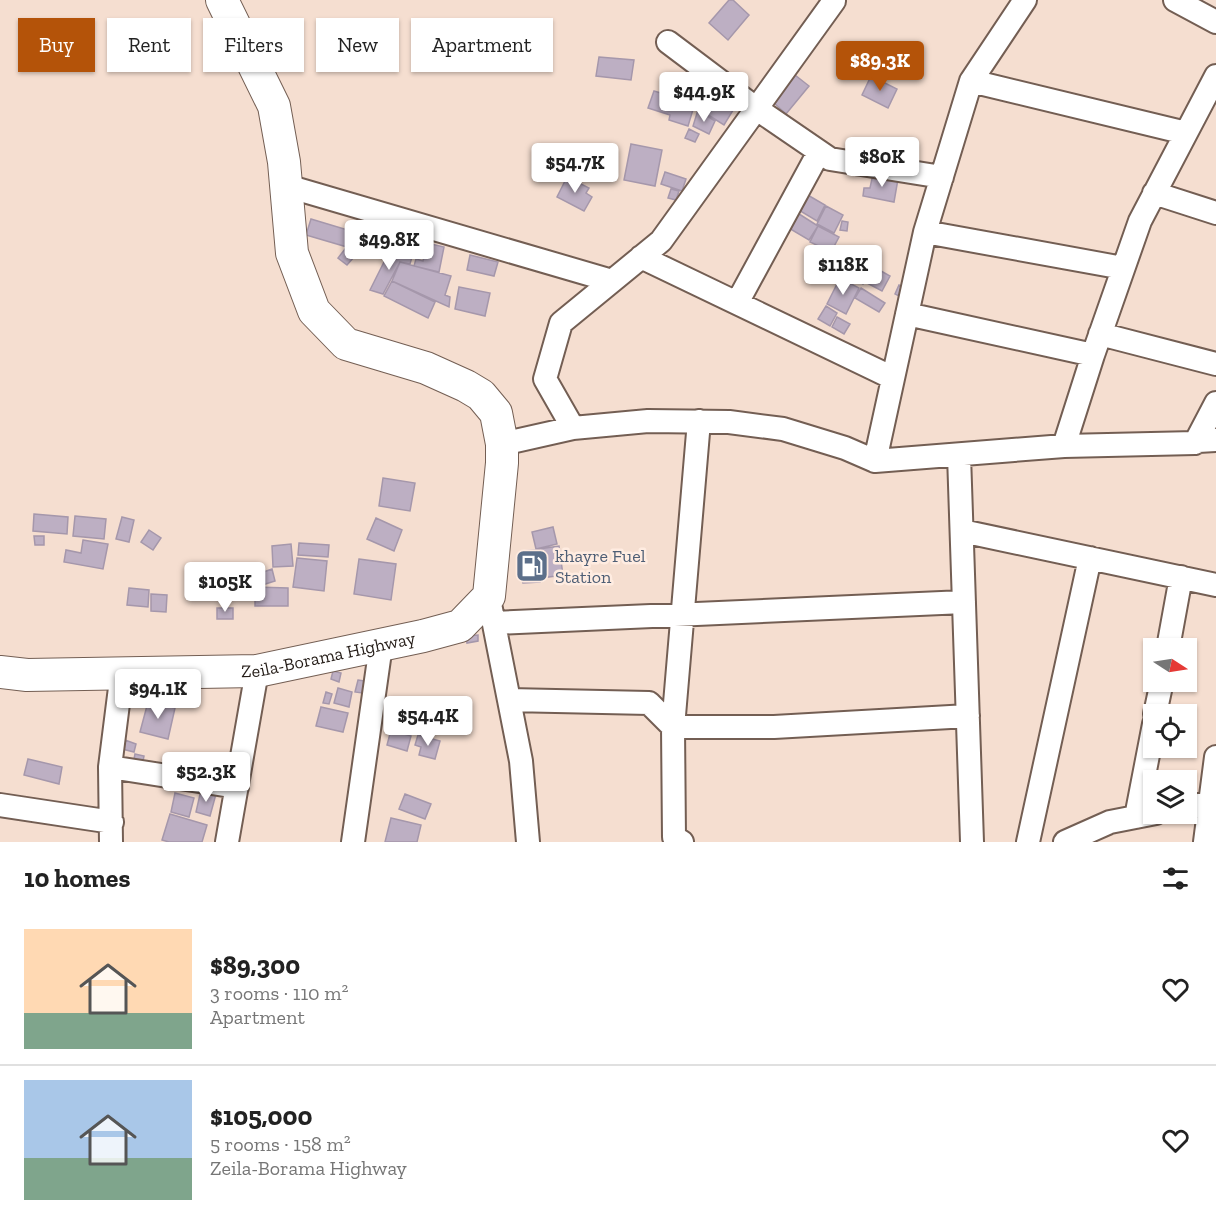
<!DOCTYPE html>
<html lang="en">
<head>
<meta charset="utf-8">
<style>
	:root { --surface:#fff; --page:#f2f2f2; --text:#222; --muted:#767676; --line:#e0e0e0; --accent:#b45309 }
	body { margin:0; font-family:"Zilla Slab",serif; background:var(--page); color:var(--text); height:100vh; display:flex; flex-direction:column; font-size:22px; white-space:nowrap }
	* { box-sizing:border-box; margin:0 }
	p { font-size:20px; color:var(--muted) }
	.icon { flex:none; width:33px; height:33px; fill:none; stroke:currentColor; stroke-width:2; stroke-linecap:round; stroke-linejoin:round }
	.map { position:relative; height:842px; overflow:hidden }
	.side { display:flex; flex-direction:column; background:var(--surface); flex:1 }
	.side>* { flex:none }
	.banner { position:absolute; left:18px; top:18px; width:600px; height:54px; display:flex; gap:12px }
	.needle { width:39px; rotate:102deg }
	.controls { position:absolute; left:1143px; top:638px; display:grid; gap:12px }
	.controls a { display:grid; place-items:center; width:54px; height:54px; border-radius:0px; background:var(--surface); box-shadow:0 2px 4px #0004; font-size:30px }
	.price { position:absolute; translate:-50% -51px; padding:0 14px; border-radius:6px; background:#fff; color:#222; font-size:20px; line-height:39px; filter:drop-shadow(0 2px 3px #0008) }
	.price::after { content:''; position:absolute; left:50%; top:36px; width:18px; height:14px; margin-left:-9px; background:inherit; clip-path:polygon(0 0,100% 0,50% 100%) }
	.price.selected { background:var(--accent); color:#fff }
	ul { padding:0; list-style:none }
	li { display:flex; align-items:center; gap:18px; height:150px; padding:0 24px }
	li+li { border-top:2px solid var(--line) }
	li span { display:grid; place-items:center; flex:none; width:168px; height:120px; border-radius:0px; color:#555 }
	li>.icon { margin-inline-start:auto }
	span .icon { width:72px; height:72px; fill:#fffc; stroke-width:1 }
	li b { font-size:26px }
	h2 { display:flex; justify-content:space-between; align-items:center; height:72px; padding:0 24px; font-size:26px }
	.pill { padding:0 21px; border-radius:0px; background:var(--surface); box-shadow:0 2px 4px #0004; font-size:21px; line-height:54px }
	.pill.selected { background:var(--accent); color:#fff }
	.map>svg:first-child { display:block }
	.building { fill:#bdafc3; stroke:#a597ab; stroke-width:1.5 }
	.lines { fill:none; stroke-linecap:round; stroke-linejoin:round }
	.minor-casing { stroke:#735e53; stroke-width:26 }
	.highway-casing { stroke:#735e53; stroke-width:34 }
	.minor { stroke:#fff; stroke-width:22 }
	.highway { stroke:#fff; stroke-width:32 }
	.labels { text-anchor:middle; stroke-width:5; stroke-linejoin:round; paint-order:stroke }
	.service-label { font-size:18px; fill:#4e5e75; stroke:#ffece1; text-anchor:start }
	.street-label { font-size:18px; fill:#241c17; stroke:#ffece1 }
</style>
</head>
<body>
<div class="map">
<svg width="1216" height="842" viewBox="0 0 1216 842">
	<rect width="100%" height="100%" fill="#f5ded0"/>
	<path class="building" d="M729 0H733L749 15 728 40 709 23Z
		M599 57 634 60 631 80 596 76Z
		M795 75 809 86 786 114 773 102Z
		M871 76 897 89 888 108 862 95Z
		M708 90 735 107 724 125 697 108Z
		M654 91 695 103 688 126 669 120 670 115 648 108Z
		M698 110 715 121 709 134 693 126Z
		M689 129 699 134 695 142 685 138Z
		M631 144 662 150 655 186 624 180Z
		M884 150 892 152 889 163 881 161Z
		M665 172 686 179 682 191 661 184Z
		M873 174 898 179 894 202 863 196 864 188H870Z
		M567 177 589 188 586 193 592 197 584 211 557 197Z
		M671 189 679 191 676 200 668 198Z
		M806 194 825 205 817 221 797 209Z
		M826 206 843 215 834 233 817 224Z
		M796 212 818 226 809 240 787 227Z
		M311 219 351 231 347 247 306 235Z
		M842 221 848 222 847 231 840 230Z
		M818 226 839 237 831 252 810 242Z
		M427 243 444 247 439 272 414 266 416 259 423 261Z
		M345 249 354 257 347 265 338 258Z
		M390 250 412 257 410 264 400 262 383 294 370 290Z
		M470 255 498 262 494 276 467 270Z
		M852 257 872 267 863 284 843 273Z
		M400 262 451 276 445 295 450 297 449 307 392 281Z
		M874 267 890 276 882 291 865 282Z
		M840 278 859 288 846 314 827 304Z
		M392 281 435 302 428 318 384 296Z
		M899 285 906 288 901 297 895 294Z
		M459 287 490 293 485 316 455 309Z
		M861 288 885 303 879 312 855 298Z
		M826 306 837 313 830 326 818 319Z
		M837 317 850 324 844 334 832 327Z
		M383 478 415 483 410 511 379 506Z
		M34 514 68 517 67 534 33 531Z
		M75 516 106 519 104 539 73 536Z
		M122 517 134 520 129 542 116 539Z
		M376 518 402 530 394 551 367 539Z
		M553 527 557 544 536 549 532 532Z
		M149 530 161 538 153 550 141 542Z
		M34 536H44V545H35Z
		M83 540 108 544 103 569 64 562 66 550 81 553Z
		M299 543 329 545 328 557 298 555Z
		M291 544 293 566 273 567 272 546Z
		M559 546 563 575 542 578 539 549Z
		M538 550 540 582 523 583 521 551Z
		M297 558 327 561 324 591 293 587Z
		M359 559 396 564 391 600 354 594Z
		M272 569 275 581 259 586 255 575Z
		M255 587 288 588V606H255Z
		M129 588 149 590 148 607 127 605Z
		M151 594 167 595 166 612 151 611Z
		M217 608H233V619H217Z
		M478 635V641L467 643 466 636Z
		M333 671 341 673 339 682 331 679Z
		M358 680 365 681 362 693 355 692Z
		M338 688 352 692 349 707 334 703Z
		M326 692 332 694 329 704 323 703Z
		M441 698 447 712 434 717 428 703Z
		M148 702 175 708 168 739 140 732Z
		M321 707 348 713 343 732 316 726Z
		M391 730 411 736 407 751 387 745Z
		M418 735 440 741 435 759 419 755 421 747 415 745Z
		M125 740 136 744 134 752 122 749Z
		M135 754 144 756 142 766 133 764Z
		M28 759 62 767 59 784 24 775Z
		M201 790 216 794 210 816 196 812Z
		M175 793 194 798 189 817 171 812Z
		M405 794 431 804 425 819 399 809Z
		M170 814 207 825 202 842H169L162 840Z
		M391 818 421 825 417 842H385Z"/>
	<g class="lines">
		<g class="minor-casing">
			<path id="minor" d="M1175 0 1216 22
				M668 42 757 109 830 159 942 177
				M971 81 1186 133
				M287 186 612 281
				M1154 193 1216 213
				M925 232 1123 268
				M641 257 893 378
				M737 303 819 152
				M907 314 1093 355
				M1100 334 1216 364
				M699 421 673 727H774L968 716
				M573 428 545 379 561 323 661 241 834 1
				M1195 443 1216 403
				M502 444 573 428 648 421 729 422 783 429 845 448 875 461 1064 446 1195 443 1198 441 1216 440
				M1064 446 1093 355 1140 221 1216 76
				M959 455 972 842
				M875 461 925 232 971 81 1025 0
				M962 531 1216 585
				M491 609 521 761 528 842
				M494 623 964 602
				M1168 648 1181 577
				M509 700 649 703 673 727 674 837 682 842
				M1155 714 1162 681
				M110 767 237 787
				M0 805 112 822
				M1186 807 1216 802
				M1136 817 1154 724
				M111 842 110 767 122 672
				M227 842 257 671
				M353 842 381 645
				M1028 842 1090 558
				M1065 842 1110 822 1156 813
				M1205 842 1216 757"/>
		</g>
		<g class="highway-casing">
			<g id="highway">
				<path id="s1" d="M0 672 27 675 257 671 423 636 460 626 489 596 502 463V444L496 413 481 395 466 386 426 368 346 344 314 311 292 253 284 162 274 106 222 0"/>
			</g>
		</g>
		<use href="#minor" class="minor"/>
		<use href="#highway" class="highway"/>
	</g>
	<defs>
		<g id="fuel-square" transform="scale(1.725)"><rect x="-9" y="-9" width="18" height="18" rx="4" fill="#5c6f8a" stroke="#ffece1"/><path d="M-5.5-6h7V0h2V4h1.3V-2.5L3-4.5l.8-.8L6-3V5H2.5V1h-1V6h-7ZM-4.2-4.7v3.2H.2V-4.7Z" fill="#fff"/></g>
	</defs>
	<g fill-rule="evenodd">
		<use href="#fuel-square" x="532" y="566"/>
	</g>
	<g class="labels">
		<g class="service-label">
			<text x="555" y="562">khayre Fuel<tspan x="555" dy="21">Station</tspan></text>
		</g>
		<g class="street-label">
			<text dy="6" stroke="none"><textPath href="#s1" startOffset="330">Zeila-Borama Highway</textPath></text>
		</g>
	</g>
</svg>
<div class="controls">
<a><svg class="needle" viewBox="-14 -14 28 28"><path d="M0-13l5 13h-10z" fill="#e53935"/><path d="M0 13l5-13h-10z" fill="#767676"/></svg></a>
<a><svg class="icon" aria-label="locate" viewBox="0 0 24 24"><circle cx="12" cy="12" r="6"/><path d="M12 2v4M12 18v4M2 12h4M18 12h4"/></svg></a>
<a><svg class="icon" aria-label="layers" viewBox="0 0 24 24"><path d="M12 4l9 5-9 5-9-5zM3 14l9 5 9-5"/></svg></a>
</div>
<b class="price selected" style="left:880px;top:92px">$89.3K</b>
<b class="price" style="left:704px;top:123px">$44.9K</b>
<b class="price" style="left:882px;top:188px">$80K</b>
<b class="price" style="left:575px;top:194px">$54.7K</b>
<b class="price" style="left:389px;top:271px">$49.8K</b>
<b class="price" style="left:843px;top:296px">$118K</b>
<b class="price" style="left:225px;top:613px">$105K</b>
<b class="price" style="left:158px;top:720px">$94.1K</b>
<b class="price" style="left:428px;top:747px">$54.4K</b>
<b class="price" style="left:206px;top:803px">$52.3K</b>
<div class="banner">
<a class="pill selected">Buy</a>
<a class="pill">Rent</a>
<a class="pill">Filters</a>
<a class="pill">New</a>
<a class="pill">Apartment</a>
</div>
</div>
<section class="side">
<h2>10 homes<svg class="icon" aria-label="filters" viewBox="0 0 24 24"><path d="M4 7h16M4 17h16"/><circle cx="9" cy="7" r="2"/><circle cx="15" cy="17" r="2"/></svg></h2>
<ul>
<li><span style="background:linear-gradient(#ffd9b3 70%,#7fa58c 0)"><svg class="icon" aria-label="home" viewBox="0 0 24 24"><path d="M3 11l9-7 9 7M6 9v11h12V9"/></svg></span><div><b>$89,300</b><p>3 rooms · 110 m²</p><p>Apartment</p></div><svg class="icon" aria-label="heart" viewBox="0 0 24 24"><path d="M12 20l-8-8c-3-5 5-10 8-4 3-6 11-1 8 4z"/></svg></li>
<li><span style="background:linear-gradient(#a9c7e8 65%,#7fa58c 0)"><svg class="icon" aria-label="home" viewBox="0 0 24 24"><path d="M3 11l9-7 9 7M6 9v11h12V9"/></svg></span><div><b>$105,000</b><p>5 rooms · 158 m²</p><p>Zeila-Borama Highway</p></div><svg class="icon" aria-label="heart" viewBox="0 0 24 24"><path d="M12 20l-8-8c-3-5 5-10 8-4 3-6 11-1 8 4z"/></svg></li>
</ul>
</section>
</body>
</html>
